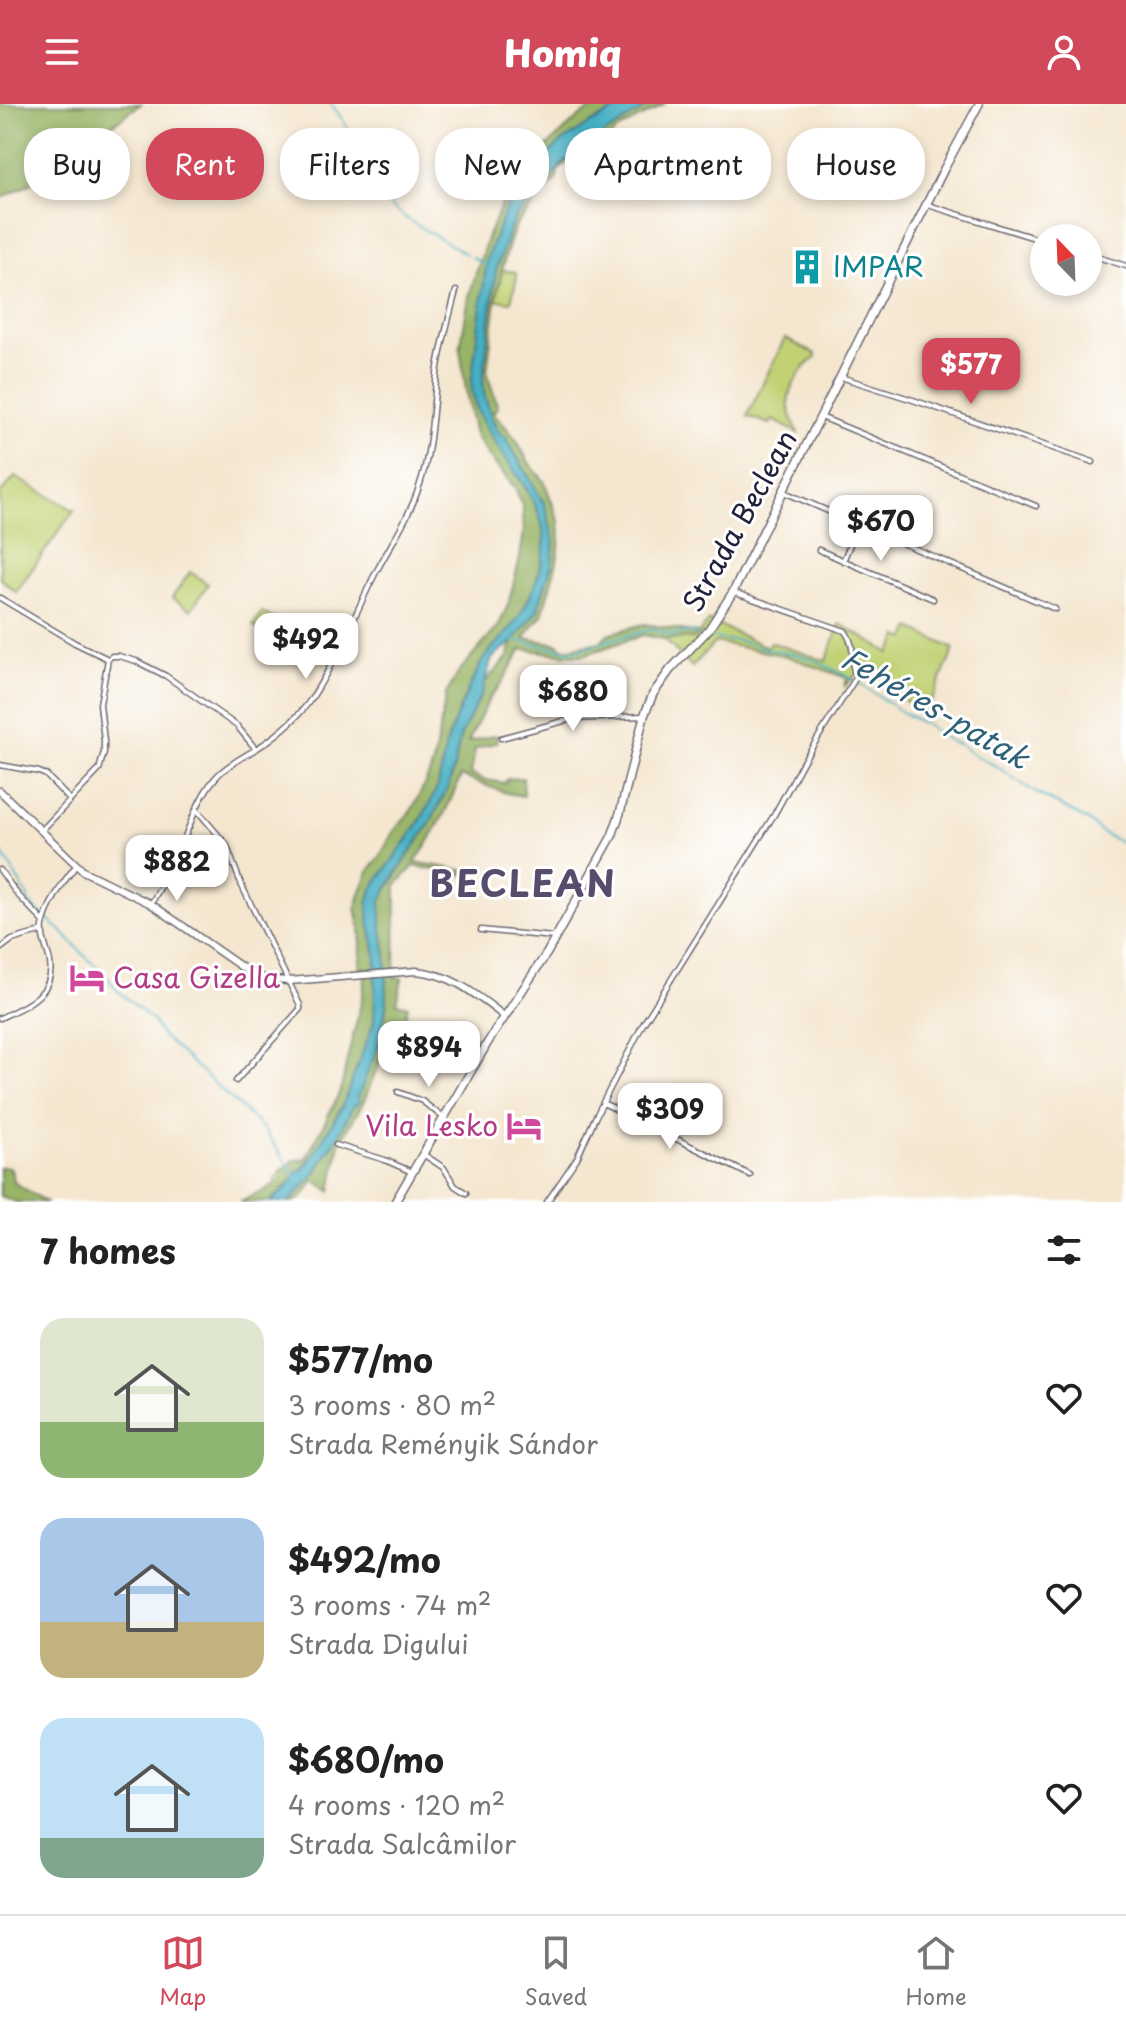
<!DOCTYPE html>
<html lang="en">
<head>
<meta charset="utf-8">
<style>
	:root { --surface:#fff; --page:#f6f6f6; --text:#222; --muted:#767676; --line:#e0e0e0; --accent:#d1495b }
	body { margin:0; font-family:"Playpen Sans",sans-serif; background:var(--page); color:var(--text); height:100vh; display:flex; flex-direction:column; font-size:30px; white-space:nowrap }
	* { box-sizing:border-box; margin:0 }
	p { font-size:26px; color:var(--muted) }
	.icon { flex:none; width:44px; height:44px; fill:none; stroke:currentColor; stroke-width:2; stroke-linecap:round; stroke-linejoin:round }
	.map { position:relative; height:1098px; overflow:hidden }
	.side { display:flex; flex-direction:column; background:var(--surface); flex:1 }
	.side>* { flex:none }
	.top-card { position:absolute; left:24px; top:24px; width:1078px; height:72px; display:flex; gap:16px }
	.needle { width:52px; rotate:337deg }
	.buttons { position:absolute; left:1030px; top:120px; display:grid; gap:16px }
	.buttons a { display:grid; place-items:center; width:72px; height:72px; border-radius:50%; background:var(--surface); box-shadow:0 4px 12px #0003; font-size:40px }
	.price { position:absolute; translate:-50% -68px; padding:0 18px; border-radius:16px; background:#fff; color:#222; font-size:26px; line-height:52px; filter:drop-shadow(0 2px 4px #0008) }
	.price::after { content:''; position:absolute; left:50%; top:48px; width:24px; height:18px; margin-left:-12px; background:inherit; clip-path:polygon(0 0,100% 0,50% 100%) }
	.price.on { background:var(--accent); color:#fff }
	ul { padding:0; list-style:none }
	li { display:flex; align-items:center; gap:24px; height:200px; padding:0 40px }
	li span { display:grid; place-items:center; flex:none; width:224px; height:160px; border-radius:24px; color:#555 }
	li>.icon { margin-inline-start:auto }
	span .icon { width:96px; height:96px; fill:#fffc; stroke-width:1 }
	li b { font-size:34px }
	h2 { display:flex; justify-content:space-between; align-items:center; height:96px; padding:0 40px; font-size:34px }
	.pill { padding:0 28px; border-radius:32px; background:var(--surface); box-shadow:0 4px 12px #0003; font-size:28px; line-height:72px }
	.pill.on { background:var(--accent); color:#fff }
	header { display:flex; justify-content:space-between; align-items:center; height:104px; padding:0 40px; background:var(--accent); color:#fff; font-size:36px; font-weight:800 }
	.menu { display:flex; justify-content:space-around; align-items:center; height:112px; border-top:2px solid var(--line); background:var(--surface); font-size:22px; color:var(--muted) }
	.menu a { display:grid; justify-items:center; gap:4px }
	.menu .on { color:var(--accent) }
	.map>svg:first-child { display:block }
	.green { fill:#c1d275; stroke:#727a58; stroke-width:2 }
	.forest { fill:#98b466; stroke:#5d6b50; stroke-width:2 }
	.water { fill:#44afc3; stroke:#33687f; stroke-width:2 }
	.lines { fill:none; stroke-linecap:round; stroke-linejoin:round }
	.stream { stroke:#44afc3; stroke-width:2 }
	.street-casing { stroke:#6c676f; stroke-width:7 }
	.secondary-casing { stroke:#6c676f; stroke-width:9 }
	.primary-casing { stroke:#6c676f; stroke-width:10 }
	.street { stroke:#fff; stroke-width:4 }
	.secondary { stroke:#fff; stroke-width:6 }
	.primary { stroke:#fff; stroke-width:7 }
	.labels { text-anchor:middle; stroke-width:6; stroke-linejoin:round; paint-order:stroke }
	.culture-label { font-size:28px; fill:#0d838f; stroke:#fff; text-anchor:start }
	.street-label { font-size:28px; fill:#22223b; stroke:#fff }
	.hotel-label { font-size:28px; fill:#b23c85; stroke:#fff; text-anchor:start }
	.water-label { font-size:30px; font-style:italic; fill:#316178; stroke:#fff }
	.district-label { font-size:36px; font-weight:bold; letter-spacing:2px; fill:#584c6c; stroke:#fff }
</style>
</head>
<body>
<header><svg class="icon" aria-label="menu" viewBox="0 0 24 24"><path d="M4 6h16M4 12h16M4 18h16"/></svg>Homiq<svg class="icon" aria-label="person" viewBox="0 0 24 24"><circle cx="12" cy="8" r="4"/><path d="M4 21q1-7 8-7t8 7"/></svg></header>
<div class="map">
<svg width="1126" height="1098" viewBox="0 0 1126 1098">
	<rect width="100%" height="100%" fill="#fff"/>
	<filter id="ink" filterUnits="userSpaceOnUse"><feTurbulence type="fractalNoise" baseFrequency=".0125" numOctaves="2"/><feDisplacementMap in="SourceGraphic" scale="16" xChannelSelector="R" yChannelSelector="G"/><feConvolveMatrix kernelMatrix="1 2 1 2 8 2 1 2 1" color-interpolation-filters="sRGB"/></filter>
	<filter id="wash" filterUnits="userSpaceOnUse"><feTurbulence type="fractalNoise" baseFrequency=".006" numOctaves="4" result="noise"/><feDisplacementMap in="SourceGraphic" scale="32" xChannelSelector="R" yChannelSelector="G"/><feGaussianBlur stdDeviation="1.8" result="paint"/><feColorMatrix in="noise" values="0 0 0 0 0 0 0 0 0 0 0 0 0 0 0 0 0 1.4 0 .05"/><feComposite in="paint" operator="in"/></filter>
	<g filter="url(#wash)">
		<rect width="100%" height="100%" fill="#f4e6cf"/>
		<path class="green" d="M502 166 515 168 517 173 511 198 496 196Z
			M785 234 815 250 816 254C802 262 785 287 789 304 791 312 795 321 798 329L773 316 770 320 747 312Z
			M15 373 74 406 16 488 0 474V390Z
			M190 468 208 480 191 506 172 494Z
			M262 508 289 524 280 539 253 522Z
			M709 517 767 543 770 538 826 557 840 520 890 549 899 532 905 535 911 524 954 545 926 610 859 568 845 582 847 574 787 552 715 538 692 563 664 535 695 534Z"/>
		<path class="forest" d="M0 0H141L28 81 0 95Z
			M601 0H626C566 33 526 57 499 123 495 134 489 145 487 157 483 180 482 205 480 229 478 245 470 288 475 301 492 349 554 398 543 451 538 479 524 511 504 532 495 542 487 547 481 559 467 586 454 614 446 643 442 656 442 671 437 684 422 720 394 752 372 785L368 800 369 818 376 850 375 901 374 918 369 935 347 993 317 1046 294 1075 270 1098H240L273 1082 281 1067 293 1057 306 1054C318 1032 330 1010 340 987 344 976 344 967 347 956 354 926 364 896 366 864L359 865 361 845 360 822 356 805 360 789 370 765 380 753 393 728 411 707 425 680 433 660 446 590 460 566 498 523 508 501 520 454 524 427 523 404 515 384 489 353 475 331 467 293 460 245 469 192 488 131 510 82 541 48 580 12Z
			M651 0H665L619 25 606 37 578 48 558 67 557 74 515 122 504 157 496 196 487 269 498 304 493 308 516 335 529 359 544 377 559 417 560 435 557 458 542 511 524 534 558 540 564 545 600 538 608 530 644 520 699 529 695 534 664 535 643 531 584 551H567L522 545 500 581 490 593 468 638 496 631 497 638 475 645 471 670 484 676 505 679 507 675 523 674 524 692 506 689 461 672C448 703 435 731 415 758L473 768 472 772 414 762 396 781 395 873 402 874 397 899 408 902 399 940 388 936 364 997 340 1038 331 1087 314 1076C308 1086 302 1098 289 1098L313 1072 337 1034 352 1004 357 1000 358 993 385 912 387 894 386 850 381 819V796L440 700 449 681 455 660 460 633 465 620 482 589 485 578 508 553 512 539 537 507 552 460 553 437 545 401 506 334 499 329 492 315 484 289 483 276 496 166 509 127 515 113 573 48 591 39Z
			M0 1063H10L15 1079 46 1098H16L0 1092Z"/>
		<path class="water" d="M626 0H651L591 39 573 48 515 113 509 127 496 166 483 276 484 289 492 315 499 329 506 334 545 401 554 437 552 460 537 507 512 539 496 550 491 557 482 589 460 633 455 660 449 681 428 723 396 769 381 796V819L386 850 387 895 381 935 358 993 360 997 352 1004 337 1034 313 1072 289 1098H270C280 1089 293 1081 296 1068L302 1066 311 1055 342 1003 374 918 376 850 369 818 368 800 372 785C394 752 423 720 437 683 442 670 442 656 446 642 455 613 468 585 482 558 488 546 497 540 505 531 526 508 547 462 544 431 538 377 478 339 471 280L487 154 506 105 517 84 543 54 562 38 586 22Z"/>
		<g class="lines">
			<path class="stream" d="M331 0C341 13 350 25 354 41 357 54 356 69 363 81L410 117 466 150
				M472 153 485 160
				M712 533 725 536H736L763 544 794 550 816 557 854 576 902 608 928 622 951 638 959 640 971 649 996 662 1033 687 1087 716 1101 728 1126 741
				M513 536 570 547 652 525 672 531 686 528 698 530
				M0 745 27 791 29 799 59 825 91 858 102 866 116 885 154 918 160 930 262 1023 296 1073"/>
		</g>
	</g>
	<g filter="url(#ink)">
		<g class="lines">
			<g class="street-casing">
				<path id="street" d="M928 101 1044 137
					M1088 150 1126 162
					M841 273 913 296 1093 358
					M821 313 1036 402
					M784 388 1055 505
					M819 446 933 495
					M843 457 859 420
					M0 494 75 539 108 555
					M501 634 571 615 644 612
					M0 661 39 668 46 671 70 696
					M196 705 226 740 241 780 300 901V905L236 977
					M42 726 99 666 104 648V637L100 600 108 555 112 552H119L136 557 166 572 237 622 255 644
					M0 766 17 790 44 818
					M151 800C160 784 169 768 177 751 190 724 197 693 218 671 233 656 252 649 268 637 286 624 304 607 315 589 339 551 355 510 375 470 390 441 409 414 419 383 432 347 432 307 437 270 441 241 449 214 456 187
					M481 826 554 833
					M0 845 12 836 43 827
					M0 914C27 901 58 889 49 853 46 843 41 832 43 822 46 804 64 776 76 762
					M398 988 422 997 444 1014
					M603 999 750 1071
					M336 1041 385 1056 412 1068
					M423 1050 444 1064 455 1082 466 1089
					M547 1098 577 1054 595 1014 642 922 774 711 804 656 857 572C847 559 859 547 845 527L733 488"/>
			</g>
			<g class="secondary-casing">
				<path id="secondary" d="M0 687 83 767 151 800 253 871 272 876 289 877 416 867C453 870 476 891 504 912"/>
			</g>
			<g class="primary-casing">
				<path id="primary" d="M395 1098 488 938 547 849 612 732 620 709 644 612 653 590 670 566 709 525 733 488 944 65 979 0"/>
			</g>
			<use href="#street" class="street"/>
			<use href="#secondary" class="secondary"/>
			<use href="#primary" class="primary"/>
		</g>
	</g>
	<defs>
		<g id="building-bare" transform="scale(2.76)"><path d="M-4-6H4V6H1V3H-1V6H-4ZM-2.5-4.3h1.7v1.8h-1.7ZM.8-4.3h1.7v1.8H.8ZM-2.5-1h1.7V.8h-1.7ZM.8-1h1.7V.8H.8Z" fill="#0f9aa8" stroke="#fff" stroke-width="2.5" paint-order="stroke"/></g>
		<g id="hotel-bare" transform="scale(2.76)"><path d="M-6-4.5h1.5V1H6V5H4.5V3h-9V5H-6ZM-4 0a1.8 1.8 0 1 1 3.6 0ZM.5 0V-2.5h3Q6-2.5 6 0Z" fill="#d1479c" stroke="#fff" stroke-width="2.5" paint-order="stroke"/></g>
	</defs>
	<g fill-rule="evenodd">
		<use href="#building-bare" x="807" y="163"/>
		<use href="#hotel-bare" x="87" y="874"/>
		<use href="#hotel-bare" x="524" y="1022"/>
	</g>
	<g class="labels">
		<g class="culture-label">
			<text x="833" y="173">IMPAR</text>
		</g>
		<g class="street-label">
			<text transform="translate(740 417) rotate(-61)" y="10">Strada Beclean</text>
		</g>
		<g class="hotel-label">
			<text x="113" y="884">Casa Gizella</text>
			<text x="498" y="1032" text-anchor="end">Vila Lesko</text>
		</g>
		<g class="water-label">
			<text transform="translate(935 605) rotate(30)" y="10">Fehéres-patak</text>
		</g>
		<g class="district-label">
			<text x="523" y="793">BECLEAN</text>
		</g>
	</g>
</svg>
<div class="buttons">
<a><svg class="needle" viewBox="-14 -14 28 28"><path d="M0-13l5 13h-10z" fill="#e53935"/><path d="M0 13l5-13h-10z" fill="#767676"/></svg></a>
</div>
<b class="price on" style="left:971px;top:302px">$577</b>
<b class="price" style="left:881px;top:459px">$670</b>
<b class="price" style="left:306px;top:577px">$492</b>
<b class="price" style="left:573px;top:629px">$680</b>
<b class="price" style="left:177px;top:799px">$882</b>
<b class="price" style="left:429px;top:985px">$894</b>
<b class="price" style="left:670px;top:1047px">$309</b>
<div class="top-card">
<a class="pill">Buy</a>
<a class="pill on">Rent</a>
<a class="pill">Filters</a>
<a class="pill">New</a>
<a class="pill">Apartment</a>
<a class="pill">House</a>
</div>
</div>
<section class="side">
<h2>7 homes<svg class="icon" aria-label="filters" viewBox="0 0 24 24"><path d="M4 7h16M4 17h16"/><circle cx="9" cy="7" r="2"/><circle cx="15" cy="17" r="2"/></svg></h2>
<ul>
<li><span style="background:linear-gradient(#dfe7d0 65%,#8fb573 0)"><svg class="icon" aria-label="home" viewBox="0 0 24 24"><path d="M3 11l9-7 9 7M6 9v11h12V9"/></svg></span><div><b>$577/mo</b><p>3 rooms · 80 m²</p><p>Strada Reményik Sándor</p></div><svg class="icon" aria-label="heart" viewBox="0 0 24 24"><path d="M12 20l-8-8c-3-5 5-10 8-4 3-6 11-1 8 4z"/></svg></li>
<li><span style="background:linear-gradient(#a9c7e8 65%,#c2b280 0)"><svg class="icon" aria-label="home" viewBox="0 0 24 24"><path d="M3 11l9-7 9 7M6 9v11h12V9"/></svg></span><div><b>$492/mo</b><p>3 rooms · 74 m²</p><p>Strada Digului</p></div><svg class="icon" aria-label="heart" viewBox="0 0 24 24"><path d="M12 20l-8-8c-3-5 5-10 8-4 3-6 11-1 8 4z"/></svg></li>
<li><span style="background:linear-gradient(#bfe0f5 75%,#7fa58c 0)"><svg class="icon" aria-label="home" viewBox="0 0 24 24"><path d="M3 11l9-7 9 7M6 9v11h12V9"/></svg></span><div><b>$680/mo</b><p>4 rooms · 120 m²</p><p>Strada Salcâmilor</p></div><svg class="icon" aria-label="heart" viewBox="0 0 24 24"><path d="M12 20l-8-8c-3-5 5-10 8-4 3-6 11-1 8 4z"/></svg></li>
</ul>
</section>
<nav class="menu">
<a class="on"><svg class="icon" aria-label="map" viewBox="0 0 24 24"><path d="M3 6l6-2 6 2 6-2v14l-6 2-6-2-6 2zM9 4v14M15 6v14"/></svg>Map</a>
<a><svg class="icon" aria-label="saved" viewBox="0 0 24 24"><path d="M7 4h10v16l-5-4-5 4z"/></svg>Saved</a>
<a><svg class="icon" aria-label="home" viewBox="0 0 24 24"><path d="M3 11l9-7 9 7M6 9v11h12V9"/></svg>Home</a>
</nav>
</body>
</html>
